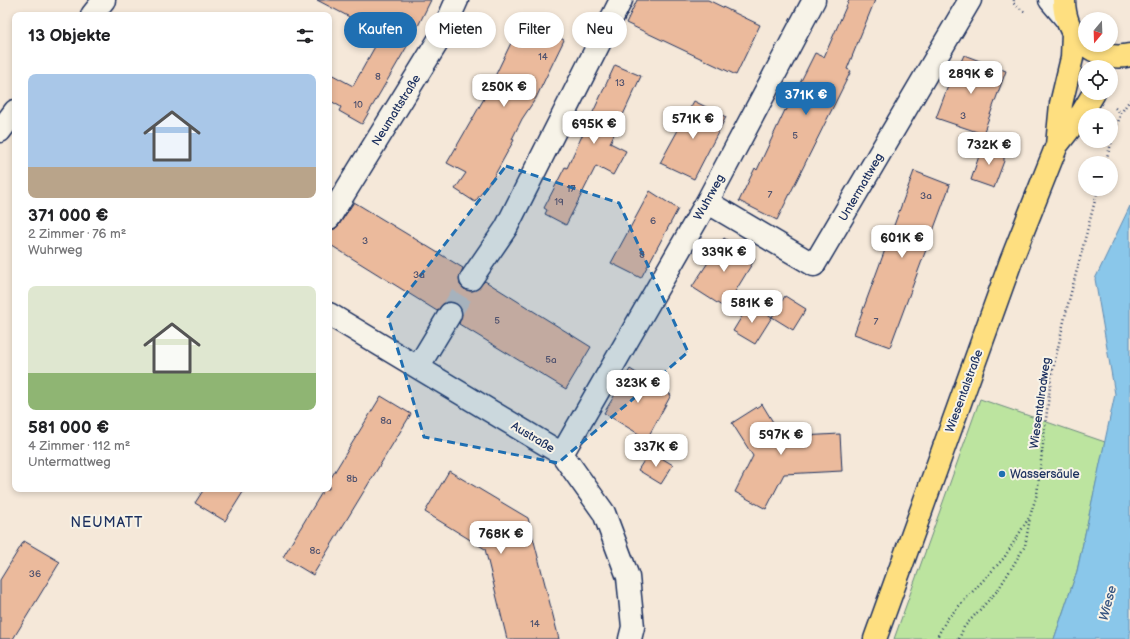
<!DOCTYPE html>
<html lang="de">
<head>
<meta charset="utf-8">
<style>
	:root { --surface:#fff; --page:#f6f6f6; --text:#202124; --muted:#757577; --accent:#1f6fb2 }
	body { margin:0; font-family:"Balsamiq Sans",sans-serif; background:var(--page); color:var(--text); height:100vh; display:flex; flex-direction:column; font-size:15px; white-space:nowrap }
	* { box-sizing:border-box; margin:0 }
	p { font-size:13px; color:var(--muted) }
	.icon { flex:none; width:22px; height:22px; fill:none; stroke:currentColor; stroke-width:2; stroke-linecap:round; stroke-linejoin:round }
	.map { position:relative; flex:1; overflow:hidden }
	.sheet { position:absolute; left:12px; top:12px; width:320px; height:480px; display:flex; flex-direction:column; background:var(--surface); border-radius:8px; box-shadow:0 2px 6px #0003 }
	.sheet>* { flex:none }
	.hud { position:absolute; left:344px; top:12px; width:380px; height:36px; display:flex; gap:8px }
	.needle { width:26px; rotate:199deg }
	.controls { position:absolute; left:1078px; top:12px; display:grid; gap:8px }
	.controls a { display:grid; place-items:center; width:40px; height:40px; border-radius:50%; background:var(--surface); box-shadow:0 2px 6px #0003; font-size:20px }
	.price { position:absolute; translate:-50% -34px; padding:0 9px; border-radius:8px; background:#fff; color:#222; font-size:13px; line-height:26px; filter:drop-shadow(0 1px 2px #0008) }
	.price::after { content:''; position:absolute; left:50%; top:24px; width:12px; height:9px; margin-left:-6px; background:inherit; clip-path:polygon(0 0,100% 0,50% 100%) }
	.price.on { background:var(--accent); color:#fff }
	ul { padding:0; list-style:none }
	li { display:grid; align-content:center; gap:8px; height:212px; padding:0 16px }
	li span { display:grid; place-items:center; height:124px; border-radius:8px; color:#555 }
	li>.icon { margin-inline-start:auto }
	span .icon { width:72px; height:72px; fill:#fffc; stroke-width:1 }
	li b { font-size:17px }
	h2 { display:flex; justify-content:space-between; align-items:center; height:48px; padding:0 16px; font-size:17px }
	.pill { padding:0 14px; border-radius:18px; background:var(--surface); box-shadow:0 2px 6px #0003; font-size:14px; line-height:36px }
	.pill.on { background:var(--accent); color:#fff }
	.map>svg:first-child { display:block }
	.green { fill:#bce49f; stroke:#6c8a7e }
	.water { fill:#8ac7ea; stroke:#5e8ab2 }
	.building { fill:#ebba9c; stroke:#1b2f5e }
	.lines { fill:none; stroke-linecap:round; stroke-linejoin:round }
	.street-tunnel { stroke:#c9c3c0; stroke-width:22; stroke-dasharray:22 11; stroke-linecap:butt }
	.street-casing { stroke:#1b2f5e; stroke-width:25 }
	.secondary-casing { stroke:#1b2f5e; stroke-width:25 }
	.primary-casing { stroke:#1b2f5e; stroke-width:25 }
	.path { stroke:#1b2f5e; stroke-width:2.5; stroke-dasharray:1 3; stroke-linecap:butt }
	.street { stroke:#f7f3e8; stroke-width:22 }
	.secondary { stroke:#f7f3e8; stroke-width:22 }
	.primary { stroke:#fedf80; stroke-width:22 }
	.marked { fill:#1f6fb2; fill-opacity:0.2; stroke:#1f6fb2; stroke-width:3; stroke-dasharray:8 5; stroke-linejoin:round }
	.poi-dot { fill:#1f6fb2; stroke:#f7f3e8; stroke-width:1.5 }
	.labels { text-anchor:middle; stroke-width:4; stroke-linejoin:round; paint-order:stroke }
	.number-label { font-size:10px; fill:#4f526e }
	.street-label { font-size:12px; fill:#1b2f5e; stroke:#f7f3e8 }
	.poi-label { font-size:12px; fill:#1b2f5e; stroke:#f7f3e8; text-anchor:start }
	.water-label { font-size:13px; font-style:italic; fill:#375581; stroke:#f7f3e8 }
	.quarter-label { font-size:14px; letter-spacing:1px; fill:#1b2f5e; stroke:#f7f3e8 }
</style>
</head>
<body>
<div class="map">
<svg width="1130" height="639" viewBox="0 0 1130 639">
	<rect width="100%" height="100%" fill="#f5e8d9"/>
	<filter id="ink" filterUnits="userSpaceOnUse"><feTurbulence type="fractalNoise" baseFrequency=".025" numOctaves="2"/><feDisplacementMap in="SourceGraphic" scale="8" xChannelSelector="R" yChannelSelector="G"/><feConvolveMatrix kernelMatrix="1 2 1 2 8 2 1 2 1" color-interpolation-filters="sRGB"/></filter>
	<g filter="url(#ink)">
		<path class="green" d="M980 399 1105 442 1077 571 1054 639H894Z"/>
		<path class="water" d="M1130 206V639H1054L1077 571 1115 394 1095 279Z"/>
		<path class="building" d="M317 0H431L413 36 362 124 339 111 341 107 329 100V73L353 86 382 34Z
			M637 0H708L760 25 736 75 626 23Z
			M849 0H875L847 69 851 71 777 220 739 201 755 168 757 170 785 110 786 111 815 53 824 57Z
			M522 20 564 40 536 98 522 119 512 139 514 140 492 180H491L475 202 455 189 466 173 447 163 485 97Z
			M964 55 1006 71 983 134 936 118 956 65 959 66Z
			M615 65 641 76 610 143 626 151 613 175 596 166 566 225 545 214 547 210 544 208 565 167 567 168Z
			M694 101 726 117 694 179 660 163Z
			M983 144 1004 152V161L994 188 971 180Z
			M914 171 950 185 890 347 854 334Z
			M650 191 678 209 641 278 611 263Z
			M354 202 463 268 459 278 460 285 464 289 470 291 476 290 485 281 591 347 566 389 459 324 462 314 461 308 457 304 451 302 444 303 437 311 329 244V230L335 229 339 225Z
			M724 238 755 259 725 308 692 287Z
			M785 296 806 309 793 330 772 317Z
			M750 303 772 317 755 344 733 331Z
			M630 369 671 395 647 439 604 413Z
			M381 396 411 414 313 575 283 557 324 489H329V481Z
			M762 404 782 437 840 434 842 471 784 474 766 509 735 492 753 456 732 423Z
			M650 451 673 465 661 484 638 470Z
			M449 471 528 518 559 639H507L485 549 425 512Z
			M204 489H245L225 521 195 503Z
			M24 541 60 562 13 639H0V580Z"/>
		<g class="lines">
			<path class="street-tunnel" d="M450 314 471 279"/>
			<g class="street-casing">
				<path id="street" d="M92 15 104 0
					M0 131 15 111
					M707 202 814 265 970 0
					M329 218 440 38 457 0
					M471 279 506 228 621 0
					M329 314 562 454 604 513 628 577 633 627 630 639
					M418 367 450 314
					M562 454 707 202 814 0"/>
			</g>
			<g class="secondary-casing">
				<path id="secondary" d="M1050 0 1066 19"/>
			</g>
			<g class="primary-casing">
				<path id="primary" d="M1064 0C1064 16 1070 33 1082 43
					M1085 45C1098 54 1114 59 1130 55
					M1057 145 1061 104 1072 58 1073 32
					M875 639 1011 261 1057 145 1082 113 1094 93"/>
			</g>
			<path class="path" d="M1014 0 1013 3 1026 13
				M1115 108 1121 113
				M1105 163 1121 113 1130 100
				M936 639 947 619 1004 558 1030 516 1037 494 1051 378 1067 308 1098 189
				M959 639 964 627 998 590 1025 546 1030 518"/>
			<use href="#street" class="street"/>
			<use href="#secondary" class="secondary"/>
			<use href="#primary" class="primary"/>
		</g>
	</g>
	<path class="marked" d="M506 166 619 203 688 352 558 463 424 437 388 317Z"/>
	<circle class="poi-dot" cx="1002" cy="474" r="4"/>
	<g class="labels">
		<g class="number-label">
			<text x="543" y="60">14</text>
			<text x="378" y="80">8</text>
			<text x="620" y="86">13</text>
			<text x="358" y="108">10</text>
			<text x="963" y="119">3</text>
			<text x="795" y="139">5</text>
			<text x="571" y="192">17</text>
			<text x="770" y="198">7</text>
			<text x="926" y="199">3a</text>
			<text x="559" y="205">19</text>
			<text x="653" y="224">6</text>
			<text x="365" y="244">3</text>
			<text x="642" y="258">8</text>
			<text x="419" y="278">3a</text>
			<text x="497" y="324">5</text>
			<text x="876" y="325">7</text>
			<text x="551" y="363">5a</text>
			<text x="386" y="424">8a</text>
			<text x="352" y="482">8b</text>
			<text x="315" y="554">8c</text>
			<text x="35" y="577">36</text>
			<text x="535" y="627">14</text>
		</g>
		<g class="street-label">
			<text transform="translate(396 110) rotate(-58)" y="4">Neumattstraße</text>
			<text transform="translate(861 187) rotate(-60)" y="4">Untermattweg</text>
			<text transform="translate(709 197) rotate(-61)" y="4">Wuhrweg</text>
			<text transform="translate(964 391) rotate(-70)" y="4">Wiesentalstraße</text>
			<text transform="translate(1040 403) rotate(-82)" y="4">Wiesentalradweg</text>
			<text transform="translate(533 437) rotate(31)" y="4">Austraße</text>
		</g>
		<g class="poi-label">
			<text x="1010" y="478">Wassersäule</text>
		</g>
		<g class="water-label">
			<text transform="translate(1107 603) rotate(-75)" y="5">Wiese</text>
		</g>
		<g class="quarter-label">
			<text x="107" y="527">NEUMATT</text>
		</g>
	</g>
</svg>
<div class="controls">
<a><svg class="needle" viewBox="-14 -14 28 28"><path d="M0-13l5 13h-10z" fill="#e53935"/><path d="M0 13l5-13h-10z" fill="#757577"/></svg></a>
<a><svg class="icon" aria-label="locate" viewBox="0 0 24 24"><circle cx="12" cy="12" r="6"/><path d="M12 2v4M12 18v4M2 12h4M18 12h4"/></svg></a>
<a>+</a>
<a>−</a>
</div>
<b class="price" style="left:971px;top:95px">289K €</b>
<b class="price" style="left:504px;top:108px">250K €</b>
<b class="price on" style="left:806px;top:116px">371K €</b>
<b class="price" style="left:693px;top:140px">571K €</b>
<b class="price" style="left:594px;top:145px">695K €</b>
<b class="price" style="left:989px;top:166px">732K €</b>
<b class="price" style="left:902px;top:259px">601K €</b>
<b class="price" style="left:724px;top:273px">339K €</b>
<b class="price" style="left:752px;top:324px">581K €</b>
<b class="price" style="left:638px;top:404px">323K €</b>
<b class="price" style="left:781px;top:456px">597K €</b>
<b class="price" style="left:656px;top:468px">337K €</b>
<b class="price" style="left:501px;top:555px">768K €</b>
<div class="hud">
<a class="pill on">Kaufen</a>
<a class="pill">Mieten</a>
<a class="pill">Filter</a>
<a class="pill">Neu</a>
</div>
<section class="sheet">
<h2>13 Objekte<svg class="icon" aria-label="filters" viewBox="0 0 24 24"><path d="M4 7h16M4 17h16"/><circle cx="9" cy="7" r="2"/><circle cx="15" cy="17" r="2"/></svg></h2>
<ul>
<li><span style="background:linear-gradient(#a9c7e8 75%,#b9a48a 0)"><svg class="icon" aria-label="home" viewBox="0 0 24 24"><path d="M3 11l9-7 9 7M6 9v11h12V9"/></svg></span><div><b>371 000 €</b><p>2 Zimmer · 76 m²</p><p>Wuhrweg</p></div></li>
<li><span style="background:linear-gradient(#dfe7d0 70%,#8fb573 0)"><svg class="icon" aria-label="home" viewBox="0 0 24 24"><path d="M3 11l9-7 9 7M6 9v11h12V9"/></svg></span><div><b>581 000 €</b><p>4 Zimmer · 112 m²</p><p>Untermattweg</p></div></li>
</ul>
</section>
</div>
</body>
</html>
